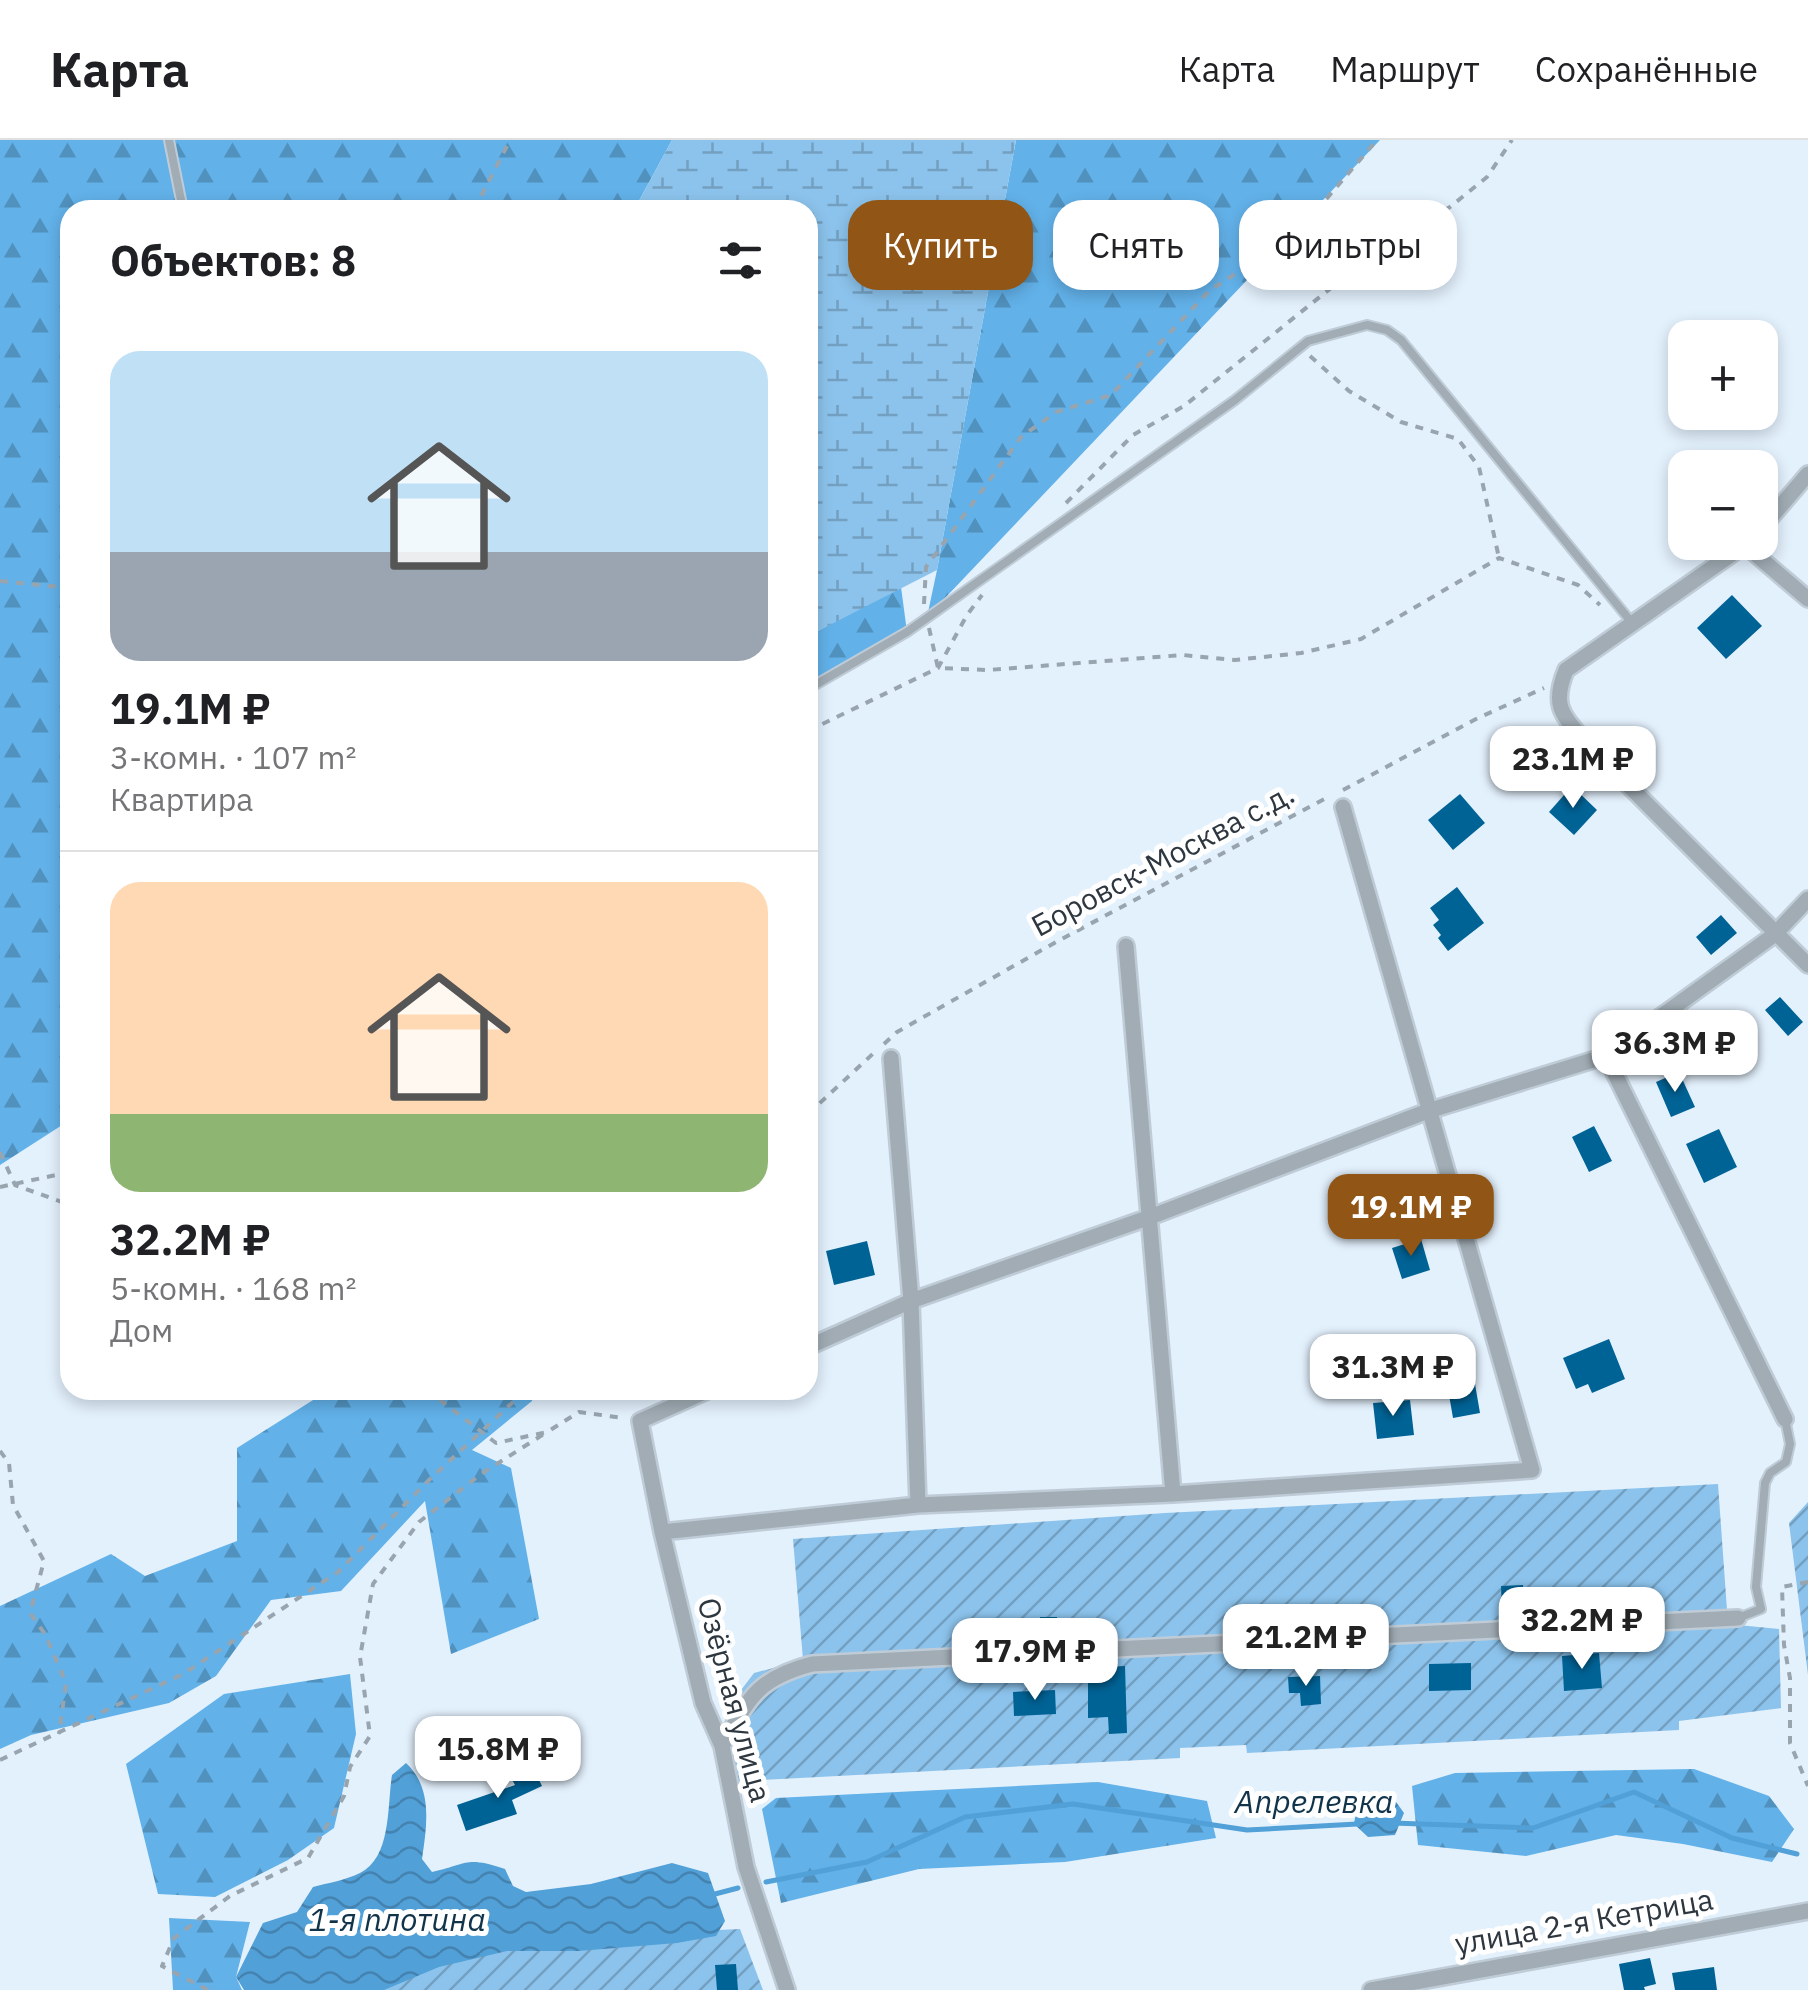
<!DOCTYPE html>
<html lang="ru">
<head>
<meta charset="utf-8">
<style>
	:root { --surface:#fff; --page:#f6f6f6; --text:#202124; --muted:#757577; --line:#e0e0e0; --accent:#915516 }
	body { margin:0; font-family:"IBM Plex Sans",sans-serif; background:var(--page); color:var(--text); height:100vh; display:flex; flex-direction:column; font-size:38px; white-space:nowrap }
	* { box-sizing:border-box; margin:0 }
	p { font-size:32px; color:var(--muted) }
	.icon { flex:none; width:55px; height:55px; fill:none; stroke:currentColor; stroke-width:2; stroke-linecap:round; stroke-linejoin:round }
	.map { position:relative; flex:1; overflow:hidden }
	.side { position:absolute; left:60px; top:60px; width:758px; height:1200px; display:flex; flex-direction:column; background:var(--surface); border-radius:30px; box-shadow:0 5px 15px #0003 }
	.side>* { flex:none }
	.banner { position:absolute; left:848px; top:60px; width:810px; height:90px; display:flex; gap:20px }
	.fabs { position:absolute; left:1668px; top:180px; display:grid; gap:20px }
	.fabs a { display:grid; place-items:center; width:110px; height:110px; border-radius:20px; background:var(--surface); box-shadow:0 5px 15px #0003; font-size:50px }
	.price { position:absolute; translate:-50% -85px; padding:0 22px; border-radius:20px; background:#fff; color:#222; font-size:32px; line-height:65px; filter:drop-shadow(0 2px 5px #0008) }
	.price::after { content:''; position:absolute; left:50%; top:60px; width:30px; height:22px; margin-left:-15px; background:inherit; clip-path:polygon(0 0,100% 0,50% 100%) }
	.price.current { background:var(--accent); color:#fff }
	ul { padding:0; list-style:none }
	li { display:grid; align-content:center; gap:20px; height:530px; padding:0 50px }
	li+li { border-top:2px solid var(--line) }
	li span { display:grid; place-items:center; height:310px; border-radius:30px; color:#555 }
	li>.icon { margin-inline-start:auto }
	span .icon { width:180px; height:180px; fill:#fffc; stroke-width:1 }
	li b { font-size:42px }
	h2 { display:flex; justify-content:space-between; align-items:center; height:120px; padding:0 50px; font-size:42px }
	.chip { padding:0 35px; border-radius:30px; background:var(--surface); box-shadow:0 5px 15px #0003; font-size:35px; line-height:90px }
	.chip.current { background:var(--accent); color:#fff }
	header { display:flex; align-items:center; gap:60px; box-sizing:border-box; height:140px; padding:0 50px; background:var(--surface); border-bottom:2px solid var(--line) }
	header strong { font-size:48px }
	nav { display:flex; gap:55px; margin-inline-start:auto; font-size:35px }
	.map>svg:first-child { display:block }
	.forest { fill:url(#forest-firs) }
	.wetland { fill:url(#wetland-marsh) }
	.garden { fill:url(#garden-furrows) }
	.water { fill:url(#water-waves) }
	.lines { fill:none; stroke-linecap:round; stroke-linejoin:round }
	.stream { stroke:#51a0d7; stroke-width:5 }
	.building { fill:#006396 }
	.lane-casing { stroke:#bfccd7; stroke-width:12 }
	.street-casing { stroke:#bfccd7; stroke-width:20 }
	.path { stroke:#98a4ae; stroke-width:4; stroke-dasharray:8 8; stroke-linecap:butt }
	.lane { stroke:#a1acb4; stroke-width:8 }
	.street { stroke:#a1acb4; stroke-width:15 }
	.labels { text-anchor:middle; stroke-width:10; stroke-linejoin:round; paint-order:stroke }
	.street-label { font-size:30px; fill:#2e373f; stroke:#fff }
	.water-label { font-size:32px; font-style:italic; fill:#12344b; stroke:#fff }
</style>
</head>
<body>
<header>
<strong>Карта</strong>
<nav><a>Карта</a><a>Маршрут</a><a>Сохранённые</a></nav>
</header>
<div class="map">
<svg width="1808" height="1850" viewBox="0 0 1808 1850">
	<defs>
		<pattern id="forest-firs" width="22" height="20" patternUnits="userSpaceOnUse" patternTransform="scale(2.5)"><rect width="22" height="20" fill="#62b1e9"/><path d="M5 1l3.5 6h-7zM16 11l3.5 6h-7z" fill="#5191be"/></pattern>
		<pattern id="wetland-marsh" width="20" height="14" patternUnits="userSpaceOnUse" patternTransform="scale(2.5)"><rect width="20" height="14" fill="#8cc3ec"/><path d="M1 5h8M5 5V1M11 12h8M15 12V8" fill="none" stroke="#739fc1"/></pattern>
		<pattern id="garden-furrows" width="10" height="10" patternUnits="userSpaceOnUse" patternTransform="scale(2.5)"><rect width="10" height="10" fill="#8cc3ec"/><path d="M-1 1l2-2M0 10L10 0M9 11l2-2" fill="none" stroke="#739fc1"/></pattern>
		<pattern id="water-waves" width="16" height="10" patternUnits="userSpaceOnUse" patternTransform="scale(2.5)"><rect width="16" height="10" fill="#51a0d7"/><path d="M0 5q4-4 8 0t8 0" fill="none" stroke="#4483b0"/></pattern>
	</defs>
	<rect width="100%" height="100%" fill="#e3f1fd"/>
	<path class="forest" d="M0 0H672L634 70H70V980L0 1025Z
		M1016 0H1380L927 477 937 430Z
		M901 447 907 492 808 547V496Z
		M329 1250H532V1261L472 1310 511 1328 539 1479 451 1514 425 1361 341 1451 271 1460 216 1536 169 1563 31 1595 0 1609V1466L111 1414 145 1436 237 1401V1308Z
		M350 1534 356 1594 334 1688 288 1720 215 1757 158 1754 126 1624 224 1554Z
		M1694 1629 1769 1656 1794 1689 1772 1722 1683 1704 1616 1695 1526 1716 1418 1705 1412 1646 1455 1633Z
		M1098 1642 1207 1661 1216 1698 1065 1722 919 1729 781 1763 762 1669 776 1658Z
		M169 1778 250 1782 236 1837 242 1850H173Z"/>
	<path class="wetland" d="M672 0H1016L937 430 808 496V70H634Z"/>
	<path class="garden" d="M1718 1344 1728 1484 1779 1489 1781 1568 1679 1581V1590L1247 1613 1246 1605 1180 1608V1618L722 1642 729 1566 754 1533 803 1520 793 1399 1165 1373Z
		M1808 1362V1535L1789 1383Z
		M740 1789 763 1850H356L495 1800Z"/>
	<path class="water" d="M406 1623C433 1648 427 1685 422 1719L432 1732C469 1724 465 1716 505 1729L513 1746 526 1752 591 1744 672 1723 708 1733 725 1781 716 1796 677 1803 578 1811H507L439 1827 384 1850H244L236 1837 263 1783 297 1772 313 1747C328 1743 346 1740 360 1733 392 1717 387 1665 392 1635Z
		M1389 1652 1404 1673 1395 1695 1368 1697 1354 1684 1359 1654Z"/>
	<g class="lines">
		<path class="stream" d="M1393 1683 1533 1688 1634 1652 1732 1698 1797 1714
			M766 1742 867 1722 965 1677 1073 1664 1247 1690 1357 1684
			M715 1754 738 1748"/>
	</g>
	<path class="building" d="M1732 455 1762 486 1726 519 1697 488Z
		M1572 646 1597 670 1574 695 1549 672Z
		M1460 654 1485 683 1453 710 1428 680Z
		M1457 747 1484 783 1448 811 1438 798 1441 795 1433 785 1439 780 1430 768Z
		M1721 775 1737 793 1711 815 1696 797Z
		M1780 857 1803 882 1788 896 1765 870Z
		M1679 932 1695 967 1671 977 1656 942Z
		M1594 986 1612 1021 1589 1032 1572 997Z
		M1719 989 1737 1027 1704 1043 1686 1004Z
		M1421 1099 1430 1130 1402 1139 1392 1108Z
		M867 1101 875 1135 834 1145 826 1111Z
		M1609 1199 1625 1239 1592 1253 1588 1244 1576 1249 1563 1218Z
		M1475 1244 1480 1273 1453 1278 1448 1249Z
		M1410 1260 1414 1295 1377 1299 1373 1263Z
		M1523 1445 1524 1472H1502L1501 1446Z
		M1040 1477H1057V1483H1070V1498L1041 1499Z
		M1599 1513 1602 1548 1564 1551 1562 1516Z
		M1471 1523V1550L1429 1551V1524Z
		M1125 1526 1127 1593 1109 1594 1108 1577 1088 1578V1540L1105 1539V1527Z
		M1320 1536 1321 1564 1301 1566 1300 1553H1289L1288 1537Z
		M1055 1550 1056 1574 1014 1576 1013 1552Z
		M532 1626 542 1646 512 1660 517 1674 466 1691 457 1665 515 1645 510 1636Z
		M1650 1818 1656 1844 1644 1847 1645 1850H1624L1619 1824Z
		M736 1824 738 1850H717L715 1825Z
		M1714 1827 1717 1850H1675L1672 1833Z"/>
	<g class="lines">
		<g class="lane-casing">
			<path id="lane" d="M169 0 183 70
				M808 549 907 492 1235 260 1308 201 1367 185 1387 190 1401 200 1633 484
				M1738 1478 1761 1469 1756 1447 1765 1343 1770 1333 1786 1322 1790 1304 1785 1279"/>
		</g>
		<g class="street-casing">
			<path id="street" d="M1760 390 1808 334
				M1749 402 1566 530C1551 567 1563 575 1586 603L1808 825
				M1746 406 1808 459
				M1126 806 1173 1354
				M1606 916 1785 1279
				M891 918 911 1161 918 1365
				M808 1207 911 1161 1150 1077 1428 971 1606 916 1774 795 1808 759
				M709 1250 640 1281 662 1392 703 1563 722 1606 746 1727 787 1850
				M662 1392 918 1365 1173 1354 1532 1330 1343 667
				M722 1606C749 1558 756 1539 812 1524L1738 1478
				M1371 1850 1808 1771"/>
		</g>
		<path class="path" d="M474 70 510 0
			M1310 216 1349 251 1401 282 1458 299 1479 327 1499 418
			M1066 363 1133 295 1184 266 1387 103 1450 67 1487 37 1512 0
			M0 441 70 448
			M924 464 926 427 1021 297 1056 272 1111 255 1209 151 1297 93 1377 0
			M929 488 938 528 988 530 1183 515 1235 520 1301 513 1361 499 1499 418 1578 445 1600 465
			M808 591 938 528 967 475 982 455
			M1343 650 1476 579 1544 548
			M884 904 897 892 1056 802 1330 656
			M808 974 877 910
			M0 1012 15 1045 70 1065
			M0 1047 70 1032
			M427 1250 496 1303 547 1292 579 1272 623 1278
			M0 1311 9 1323 13 1365 44 1421 30 1473 45 1494 66 1543 59 1594
			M1808 1442 1782 1447 1784 1505 1790 1538V1603L1808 1646
			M0 1620 183 1534 338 1432 429 1340 526 1250
			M208 1850 162 1826 174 1798 230 1756 308 1718 344 1656 350 1627 370 1596 360 1517 373 1444 419 1382 481 1334 547 1292"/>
		<use href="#lane" class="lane"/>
		<use href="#street" class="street"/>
	</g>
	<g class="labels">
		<g class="street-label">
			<text transform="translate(1163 720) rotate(-28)" y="10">Боровск-Москва с.д.</text>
			<text transform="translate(734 1560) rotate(75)" y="10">Озёрная улица</text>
			<text transform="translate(1584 1782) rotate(-10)" y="10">улица 2-я Кетрица</text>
		</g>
		<g class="water-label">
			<text x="1314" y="1673">Апрелевка</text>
			<text x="397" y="1791">1-я плотина</text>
		</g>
	</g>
</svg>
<div class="fabs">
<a>+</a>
<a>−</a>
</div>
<b class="price" style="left:1573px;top:671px">23.1M ₽</b>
<b class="price" style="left:1675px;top:955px">36.3M ₽</b>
<b class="price current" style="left:1411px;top:1119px">19.1M ₽</b>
<b class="price" style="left:1393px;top:1279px">31.3M ₽</b>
<b class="price" style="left:1582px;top:1532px">32.2M ₽</b>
<b class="price" style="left:1306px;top:1549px">21.2M ₽</b>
<b class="price" style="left:1035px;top:1563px">17.9M ₽</b>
<b class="price" style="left:498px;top:1661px">15.8M ₽</b>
<div class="banner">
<a class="chip current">Купить</a>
<a class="chip">Снять</a>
<a class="chip">Фильтры</a>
</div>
<section class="side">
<h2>Объектов: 8<svg class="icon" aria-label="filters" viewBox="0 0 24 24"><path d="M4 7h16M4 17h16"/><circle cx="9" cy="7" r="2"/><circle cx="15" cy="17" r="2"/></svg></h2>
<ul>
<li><span style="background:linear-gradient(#bfe0f5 65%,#9aa5b1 0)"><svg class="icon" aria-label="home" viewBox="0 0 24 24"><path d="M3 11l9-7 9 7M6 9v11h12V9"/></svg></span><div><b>19.1M ₽</b><p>3-комн. · 107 m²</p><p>Квартира</p></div></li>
<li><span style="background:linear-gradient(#ffd9b3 75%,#8fb573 0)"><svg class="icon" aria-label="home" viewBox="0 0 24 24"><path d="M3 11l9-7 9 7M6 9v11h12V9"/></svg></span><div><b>32.2M ₽</b><p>5-комн. · 168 m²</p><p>Дом</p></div></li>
</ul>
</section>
</div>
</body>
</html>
